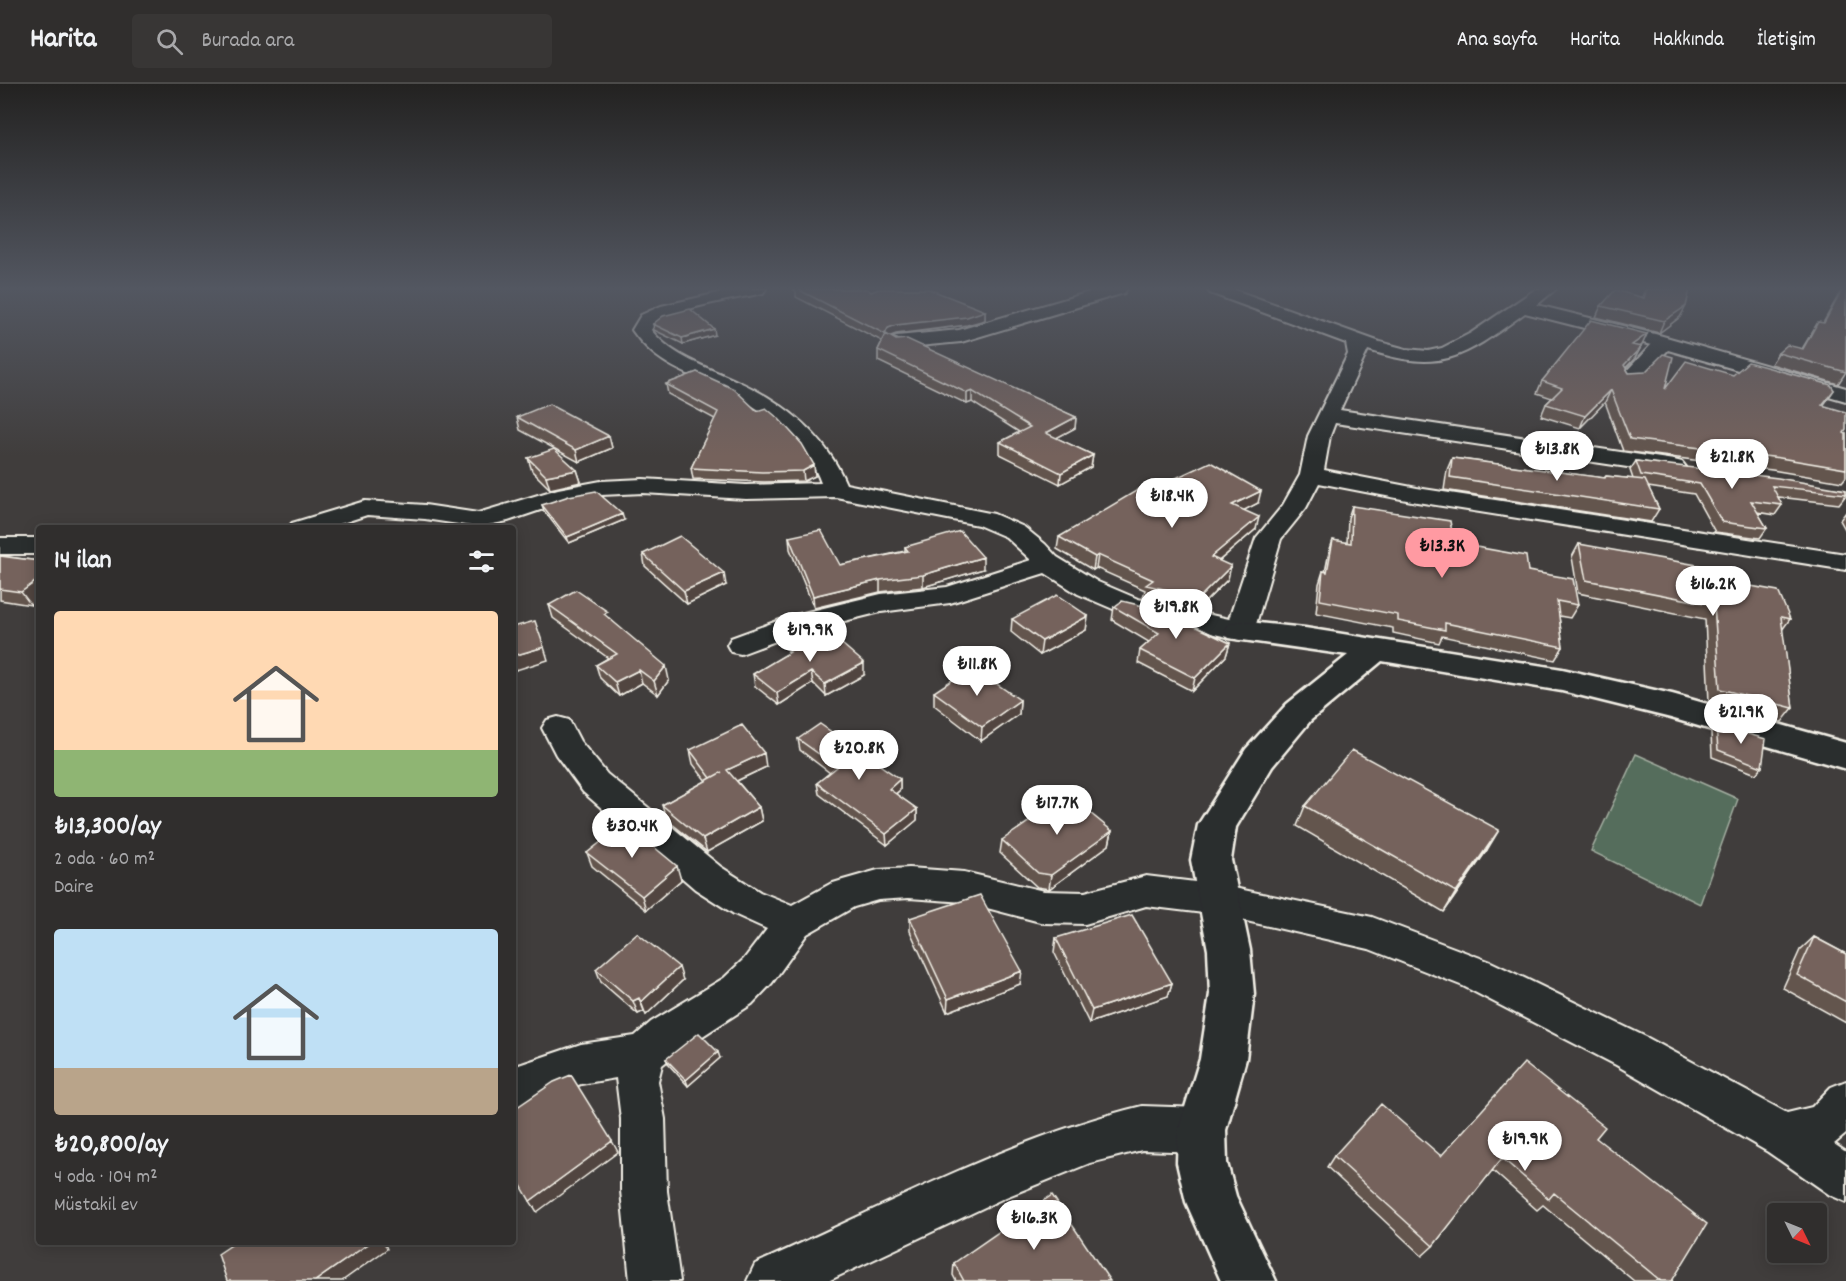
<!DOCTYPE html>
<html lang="tr">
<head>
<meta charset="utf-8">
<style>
	:root { --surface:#302e2d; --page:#383635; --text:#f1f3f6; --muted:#a8a8aa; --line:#4b4a49; --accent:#ff9aa2 }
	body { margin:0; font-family:Dekko,sans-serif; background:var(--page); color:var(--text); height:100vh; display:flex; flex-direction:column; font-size:22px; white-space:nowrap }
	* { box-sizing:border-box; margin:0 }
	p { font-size:20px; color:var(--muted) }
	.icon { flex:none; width:33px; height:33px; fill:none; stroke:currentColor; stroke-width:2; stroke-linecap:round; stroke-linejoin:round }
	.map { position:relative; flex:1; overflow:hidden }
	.panel { position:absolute; left:36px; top:441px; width:480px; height:720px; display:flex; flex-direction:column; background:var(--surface); border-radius:6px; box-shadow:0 3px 15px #0003,0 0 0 2px var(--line) }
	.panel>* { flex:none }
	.needle { width:39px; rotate:133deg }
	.fabs { position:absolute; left:1767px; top:1119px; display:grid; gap:12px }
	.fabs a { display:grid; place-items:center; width:60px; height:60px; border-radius:6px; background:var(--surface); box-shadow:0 3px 15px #0003,0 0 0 2px var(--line); font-size:30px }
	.price { position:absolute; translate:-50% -51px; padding:0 14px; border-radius:21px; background:#fff; color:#222; font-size:20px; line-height:39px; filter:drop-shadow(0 2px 3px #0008) }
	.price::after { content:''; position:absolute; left:50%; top:36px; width:18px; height:14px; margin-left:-9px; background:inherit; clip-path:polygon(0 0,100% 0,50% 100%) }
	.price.active { background:var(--accent); color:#111 }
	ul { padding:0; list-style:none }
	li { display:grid; align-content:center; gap:12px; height:318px; padding:0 18px }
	li span { display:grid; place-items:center; height:186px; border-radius:6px; color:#555 }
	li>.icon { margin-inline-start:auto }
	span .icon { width:108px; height:108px; fill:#fffc; stroke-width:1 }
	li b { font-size:26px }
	h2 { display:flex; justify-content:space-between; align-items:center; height:72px; padding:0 18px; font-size:26px }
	header { display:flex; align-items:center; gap:36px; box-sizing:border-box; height:84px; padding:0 30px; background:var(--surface); border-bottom:2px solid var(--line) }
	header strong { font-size:28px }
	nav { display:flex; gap:33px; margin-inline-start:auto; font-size:21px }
	.search { width:420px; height:54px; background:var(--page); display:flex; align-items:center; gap:15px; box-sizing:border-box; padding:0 21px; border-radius:6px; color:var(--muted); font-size:22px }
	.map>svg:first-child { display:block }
	.green { fill:#556d5b; stroke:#a4afa2; stroke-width:1.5 }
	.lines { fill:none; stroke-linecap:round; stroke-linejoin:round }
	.street-casing { stroke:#f4f1e8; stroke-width:4 }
	.secondary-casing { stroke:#f4f1e8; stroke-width:5 }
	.street { fill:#2a2d2e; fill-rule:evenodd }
	.secondary { fill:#2a2d2e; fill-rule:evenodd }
	.wall { fill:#64544e; stroke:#f4f1e8; stroke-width:1.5 }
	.shaded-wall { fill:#514540; stroke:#f4f1e8; stroke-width:1.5 }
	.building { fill:#74625b; stroke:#f4f1e8; stroke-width:1.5 }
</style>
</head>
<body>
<header>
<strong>Harita</strong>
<div class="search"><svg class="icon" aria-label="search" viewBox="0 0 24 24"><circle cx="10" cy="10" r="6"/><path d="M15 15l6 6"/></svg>Burada ara</div>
<nav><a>Ana sayfa</a><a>Harita</a><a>Hakkında</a><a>İletişim</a></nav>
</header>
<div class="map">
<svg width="1846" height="1197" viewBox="0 0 1846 1197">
	<rect width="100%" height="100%" fill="#403d3c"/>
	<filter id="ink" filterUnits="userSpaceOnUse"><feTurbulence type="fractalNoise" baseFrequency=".0167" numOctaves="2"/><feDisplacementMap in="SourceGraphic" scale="12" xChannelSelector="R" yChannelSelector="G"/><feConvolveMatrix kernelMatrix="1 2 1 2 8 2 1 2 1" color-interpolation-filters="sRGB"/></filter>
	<g filter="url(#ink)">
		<path class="green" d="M1636 670 1738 715 1700 820 1591 767Z"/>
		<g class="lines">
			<g class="street-casing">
				<path id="street" d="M736 205H766L763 209C737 215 664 224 651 246 674 274 705 282 737 297 784 318 826 352 846 400L994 430 1024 443 1045 460 1057 473 1098 498 1138 515 1229 535 1256 454 1283 421 1300 391 1308 352 1348 270 1346 259 1210 209 1207 205H1232L1380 258 1406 265 1428 267 1442 264 1471 249 1536 205H1556L1537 221 1659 251 1846 304V317L1668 266 1637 298H1623L1620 294 1651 261 1525 229C1464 273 1443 290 1368 266L1340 326 1674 376 1682 378 1686 383 1682 388 1674 390 1335 339 1330 352 1324 386 1417 404 1846 470V486L1417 418 1319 399 1306 424 1281 455 1254 547 1250 553 1240 556 1120 528 1078 510 1045 489 950 519 881 528 800 548 741 570 731 568 727 561 731 554 791 532 881 510 947 503 1031 476 1006 453 978 441 836 413 746 415 643 409 601 411 570 416 508 437 478 443 425 435 367 431 327 444H288L292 439 365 417 425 421 478 429 558 405 601 397 643 395 746 401 821 399C805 355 765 325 723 306 686 288 657 282 632 246L641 231 661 222Z
					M1100 205H1127L1124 209 961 258 897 264 890 262 887 258 890 254 897 252 959 246Z
					M0 454H39V470H0Z
					M558 633 569 636 580 657 607 690 721 783 760 808 792 821 830 800 843 796 878 786 909 784 964 788 1044 807 1085 808 1146 792 1220 801 1372 833 1491 878 1646 953 1787 1029 1812 1023 1831 1003 1846 997V1050L1834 1060 1846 1068V1118L1830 1111 1768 1068 1616 981 1463 902 1369 865 1220 831 1146 822 1085 840 1044 839 964 818 909 814 878 816 854 823 807 850 772 899 752 920 681 966 662 981 658 997 665 1035 667 1107 680 1197H630L621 1107V1035L616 994 581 1000 513 1025V983L581 960 635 952 651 938 724 894 744 875 767 845 734 830 695 805 583 708 556 671 542 644 547 636Z
					M1142 1022 1202 1024 1218 1030 1224 1046 1218 1062 1202 1068 1142 1066 1090 1079 1006 1113 828 1197H747L755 1180C882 1124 1007 1055 1142 1022Z"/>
			</g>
			<g class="secondary-casing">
				<path id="secondary" d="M1240 537 1305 544 1562 585 1672 610 1846 659V685L1671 634 1562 607 1382 577 1311 636 1272 683 1236 743 1231 776 1250 866 1254 910 1246 975 1226 1046 1227 1079 1236 1112 1276 1197H1221L1186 1118 1177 1079 1178 1046 1200 975 1210 910 1208 866 1191 776 1198 741 1246 665 1287 620 1348 571 1229 554 1224 547 1229 540Z"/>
			</g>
			<use href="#street" class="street"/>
			<use href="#secondary" class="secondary"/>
		</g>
		<path class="wall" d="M792 205H867L871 208 985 227V236L967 241 896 250 890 252 1076 333 1075 344 1056 354 1093 371 1091 383 1060 400 1000 370V358L1019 348 972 318 967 320 878 277V266L882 257 796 213V207Z
			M1645 205H1690L1686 222 1680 233 1659 249 1596 233 1601 222 1642 213Z
			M1842 205H1846V288L1838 300 1771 280 1778 269 1802 265 1818 238 1823 239Z
			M653 240 715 251 683 260 654 246Z
			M1647 250 1642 261 1639 263H1641L1635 274 1626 284 1629 289 1665 305 1733 291 1834 306 1823 322 1844 350H1846V393L1842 398 1772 386 1623 367 1605 318 1580 344 1541 332 1546 320 1552 314 1537 309 1542 297Z
			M697 288 815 392 804 397 764 398 693 395 691 384 715 335 668 310 666 300Z
			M517 333 609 352 612 364 579 378 520 346Z
			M528 374 577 386 581 398 550 405 532 387Z
			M1452 374 1604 394 1606 392 1633 395 1630 386 1636 377 1846 406V411L1839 420 1778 413 1782 421 1775 431 1757 428 1767 444 1760 454 1715 448 1694 410 1648 403 1659 425 1651 438 1444 406 1447 386Z
			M1159 402 1258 419 1244 426 1256 445 1219 477 1228 495 1197 526 1143 514 1145 506 1096 484 1093 486 1057 465 1059 453Z
			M542 421 624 436 569 459 544 427Z
			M1352 422 1454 459 1528 487 1578 521 1570 534 1559 532 1563 563 1555 576 1442 552 1439 559 1393 549V544L1316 529 1319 500 1323 487 1325 488 1329 468 1333 456 1347 459 1348 434Z
			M1846 428V447L1840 436Z
			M789 453 840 481 905 467V463L983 485 923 503 880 508 814 524 790 465Z
			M1579 460 1712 495 1790 535 1782 546 1793 624 1782 638 1709 618 1705 535 1578 509 1572 473Z
			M643 470 726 501 687 520 645 482Z
			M0 472 39 477V516L31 521 0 516Z
			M549 521 609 534 669 596 658 611 642 599 619 612 600 594 596 581 608 574 553 534Z
			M1114 523 1180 535 1230 559 1226 572 1192 607 1138 579 1140 566 1149 558 1112 536Z
			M1088 532 1086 546 1040 571 1011 548 1012 535Z
			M788 567 864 591 826 612 813 599 779 621 755 602 753 590 789 569Z
			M934 608 1020 616 1019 630 981 657 934 621Z
			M1716 641 1762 683 1756 690 1712 673 1711 648Z
			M798 655 900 695V706L896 710 917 725V736L887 761 819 710 817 699 830 689 800 666Z
			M690 666 766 683 737 697 759 723 762 737 707 768 666 735 662 721 706 697 693 680Z
			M1305 722 1487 766 1444 828 1297 742Z
			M1112 747 1109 761 1049 805 1037 803 1000 769 1002 756Z
			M587 769 681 796 646 826 592 782Z
			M910 834 1020 900 947 928 910 847Z
			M1814 853 1846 870V939L1783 904 1800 866Z
			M1056 854 1172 899 1168 912 1089 939 1054 868Z
			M596 885 683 896 646 931 644 927 638 930 601 898Z
			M720 974 688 1002 669 981 666 975Z
			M1596 1054 1672 1197H1634L1543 1121 1537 1126 1492 1086 1433 1162 1422 1172 1327 1083 1334 1072H1441Z
			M954 1179 1110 1197H956L953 1191Z"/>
		<path class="shaded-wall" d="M1686 222 1680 233 1659 249 1664 237Z
			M985 227V236L967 241 896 250 888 253 885 250 888 244 896 241Z
			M714 245 715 251 683 260 682 254Z
			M1647 250 1642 261 1627 272 1632 261Z
			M1641 263 1635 274 1618 292 1624 281Z
			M1611 306 1605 318 1580 344 1585 332Z
			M972 307V318L967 320V309Z
			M1076 333 1075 344 1045 360 1046 349Z
			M609 352 612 364 579 378 576 366Z
			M1093 371 1091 383 1060 400 1061 389Z
			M814 381 815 392 804 397 803 387Z
			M577 386 581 398 550 405 546 392Z
			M1261 407 1258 419 1229 434 1232 421Z
			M622 430 624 436 569 459 567 453Z
			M1259 433 1256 445 1208 486 1211 473Z
			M1098 471 1096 484 1093 486 1095 473Z
			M983 473V485L923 503V491Z
			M1231 482 1228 495 1197 526 1200 513Z
			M724 489 726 501 687 520 684 507Z
			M39 495V516L31 521 21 508Z
			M880 496V508L814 524 813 512Z
			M1088 532 1086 546 1040 571 1042 557Z
			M1230 559 1226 572 1192 607 1195 594Z
			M544 563 548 576 513 587V572Z
			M864 579V591L826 612 825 600Z
			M666 582 669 596 658 611 654 597Z
			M639 586 642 599 619 612 615 598Z
			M811 588 813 599 779 621 777 609Z
			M1020 616 1019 630 981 657 982 643Z
			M764 669 766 683 730 700 727 686Z
			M900 695V706L889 715V705Z
			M759 723 762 737 707 768 703 755Z
			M917 725V736L887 761 886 750Z
			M1499 746 1487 766 1444 828 1456 808Z
			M1112 747 1109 761 1049 805 1051 791Z
			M677 782 681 796 646 826 642 812Z
			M679 883 683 896 646 931 641 918Z
			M1022 887 1020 900 947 928 948 915Z
			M1172 899 1168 912 1089 939 1092 926Z
			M639 914 644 927 638 930 633 917Z
			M718 968 720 974 688 1002 686 996Z
			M612 1057 618 1068 537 1128 530 1117Z
			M371 1158H384L387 1165 342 1197H315Z"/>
		<path class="building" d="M797 205H867L871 208 879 205H929L985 227 967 233 896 241 888 244 885 250Z
			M1647 205H1690L1686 222 1664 237 1601 222 1615 206 1644 214Z
			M1843 205H1846V288L1778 269 1787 261 1803 265 1818 238 1824 239Z
			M690 225 714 245 682 254 653 240 663 232Z
			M1591 236 1647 250 1632 261 1641 263 1624 281 1629 289 1645 288 1663 270 1673 273 1665 305 1686 277 1733 291 1748 278 1831 301 1834 306 1822 321 1846 328V346L1844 349 1846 350V385L1780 374 1630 355 1611 306 1585 332 1546 320 1562 304 1542 297Z
			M886 250 896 256 907 255 1076 333 1046 349 1093 371 1061 389 1000 358 1030 343 972 307 967 309 878 266Z
			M697 288 734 305 757 327 766 324 779 335 802 360 814 381 803 387 762 388 691 384 718 328 666 300Z
			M549 320 609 352 576 366 517 333Z
			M554 365 577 386 546 392 528 374Z
			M1452 374 1605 394 1606 392 1645 396 1659 425 1450 393Z
			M1636 377 1778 394 1846 406V410L1772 402 1782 421 1751 417 1767 444 1722 438 1700 400 1641 391Z
			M1210 378 1261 407 1232 421 1259 433 1211 473 1231 482 1200 513 1146 501 1153 496 1098 471 1095 473 1059 453 1151 398 1159 402Z
			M596 407 622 430 567 453 542 421 569 412Z
			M1352 422 1450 437 1454 459 1526 472 1528 487 1573 495 1578 521 1557 517 1563 563 1445 539V546L1398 537V531L1320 516 1323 487 1327 488 1333 456 1351 459Z
			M821 446 840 481 908 467 905 463 960 447 983 473 923 491 880 496 813 512 789 453Z
			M680 452 724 489 684 507 643 470Z
			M1579 460 1708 483 1712 495 1778 507 1790 535 1781 533 1793 624 1720 605 1714 521 1586 496Z
			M0 472 39 477V495L21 508 0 505Z
			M576 506 608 528 604 530 666 582 654 597 639 586 615 598 596 581 617 570 549 521Z
			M1057 511 1088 532 1042 557 1012 535Z
			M1122 517 1181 531 1177 534 1230 559 1195 594 1140 566 1159 549 1114 523Z
			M535 537 544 563 513 572V543Z
			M827 547 864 579 825 600 811 588 777 609 753 590 790 568 788 567Z
			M972 583 1020 616 982 643 934 608Z
			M820 640 900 695 889 705 917 725 886 750 817 699 837 683 798 655Z
			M742 641 764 669 727 686 759 723 703 755 662 721 722 688 711 694 690 666Z
			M1716 641 1766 655 1762 683 1718 666Z
			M1352 666 1499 746 1456 808 1305 722Z
			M1068 711 1112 747 1051 791 1038 789 1002 756Z
			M625 739 677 782 642 812 587 769Z
			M980 811 1022 887 948 915 910 834Z
			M1132 831 1172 899 1092 926 1056 854Z
			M637 849 679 883 641 918 639 914 633 917 596 885Z
			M1814 853 1846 870V918L1797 891Z
			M699 949 718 968 686 996 666 975Z
			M1524 979 1605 1043 1596 1054 1707 1140 1672 1197H1661L1554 1109 1549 1115 1502 1074 1433 1162 1334 1072 1381 1020 1441 1072Z
			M571 991 612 1057 530 1117 513 1088V1026L554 998Z
			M1052 1111 1110 1197H964L954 1179Z
			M236 1158H371L315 1197H227L218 1170Z"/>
	</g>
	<linearGradient id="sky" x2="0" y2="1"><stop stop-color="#232221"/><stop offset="0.55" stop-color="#535761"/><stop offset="1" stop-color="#535761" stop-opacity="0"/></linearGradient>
	<rect width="1846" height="372" fill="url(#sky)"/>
</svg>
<div class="fabs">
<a><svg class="needle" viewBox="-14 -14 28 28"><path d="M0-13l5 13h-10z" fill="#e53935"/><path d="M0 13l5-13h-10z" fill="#a8a8aa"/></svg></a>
</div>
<b class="price" style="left:1557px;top:398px">₺13.8K</b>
<b class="price" style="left:1732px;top:406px">₺21.8K</b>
<b class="price" style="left:1172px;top:445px">₺18.4K</b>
<b class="price active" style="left:1442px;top:495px">₺13.3K</b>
<b class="price" style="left:1713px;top:533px">₺16.2K</b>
<b class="price" style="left:1176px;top:556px">₺19.8K</b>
<b class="price" style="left:810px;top:579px">₺19.9K</b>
<b class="price" style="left:977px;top:613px">₺11.8K</b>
<b class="price" style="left:1741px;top:661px">₺21.9K</b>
<b class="price" style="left:859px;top:697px">₺20.8K</b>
<b class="price" style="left:1057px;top:752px">₺17.7K</b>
<b class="price" style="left:632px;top:775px">₺30.4K</b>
<b class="price" style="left:1525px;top:1088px">₺19.9K</b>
<b class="price" style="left:1034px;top:1167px">₺16.3K</b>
<section class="panel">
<h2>14 ilan<svg class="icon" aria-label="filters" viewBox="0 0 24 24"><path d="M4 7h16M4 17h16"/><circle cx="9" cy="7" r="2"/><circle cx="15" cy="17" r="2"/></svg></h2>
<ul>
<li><span style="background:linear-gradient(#ffd9b3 75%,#8fb573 0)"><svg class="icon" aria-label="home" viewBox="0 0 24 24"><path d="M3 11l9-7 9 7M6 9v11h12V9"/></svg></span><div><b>₺13,300/ay</b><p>2 oda · 60 m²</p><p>Daire</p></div></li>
<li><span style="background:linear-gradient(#bfe0f5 75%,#b9a48a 0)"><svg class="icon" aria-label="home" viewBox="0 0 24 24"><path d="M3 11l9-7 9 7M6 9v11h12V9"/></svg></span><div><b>₺20,800/ay</b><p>4 oda · 104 m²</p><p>Müstakil ev</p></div></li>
</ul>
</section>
</div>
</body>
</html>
